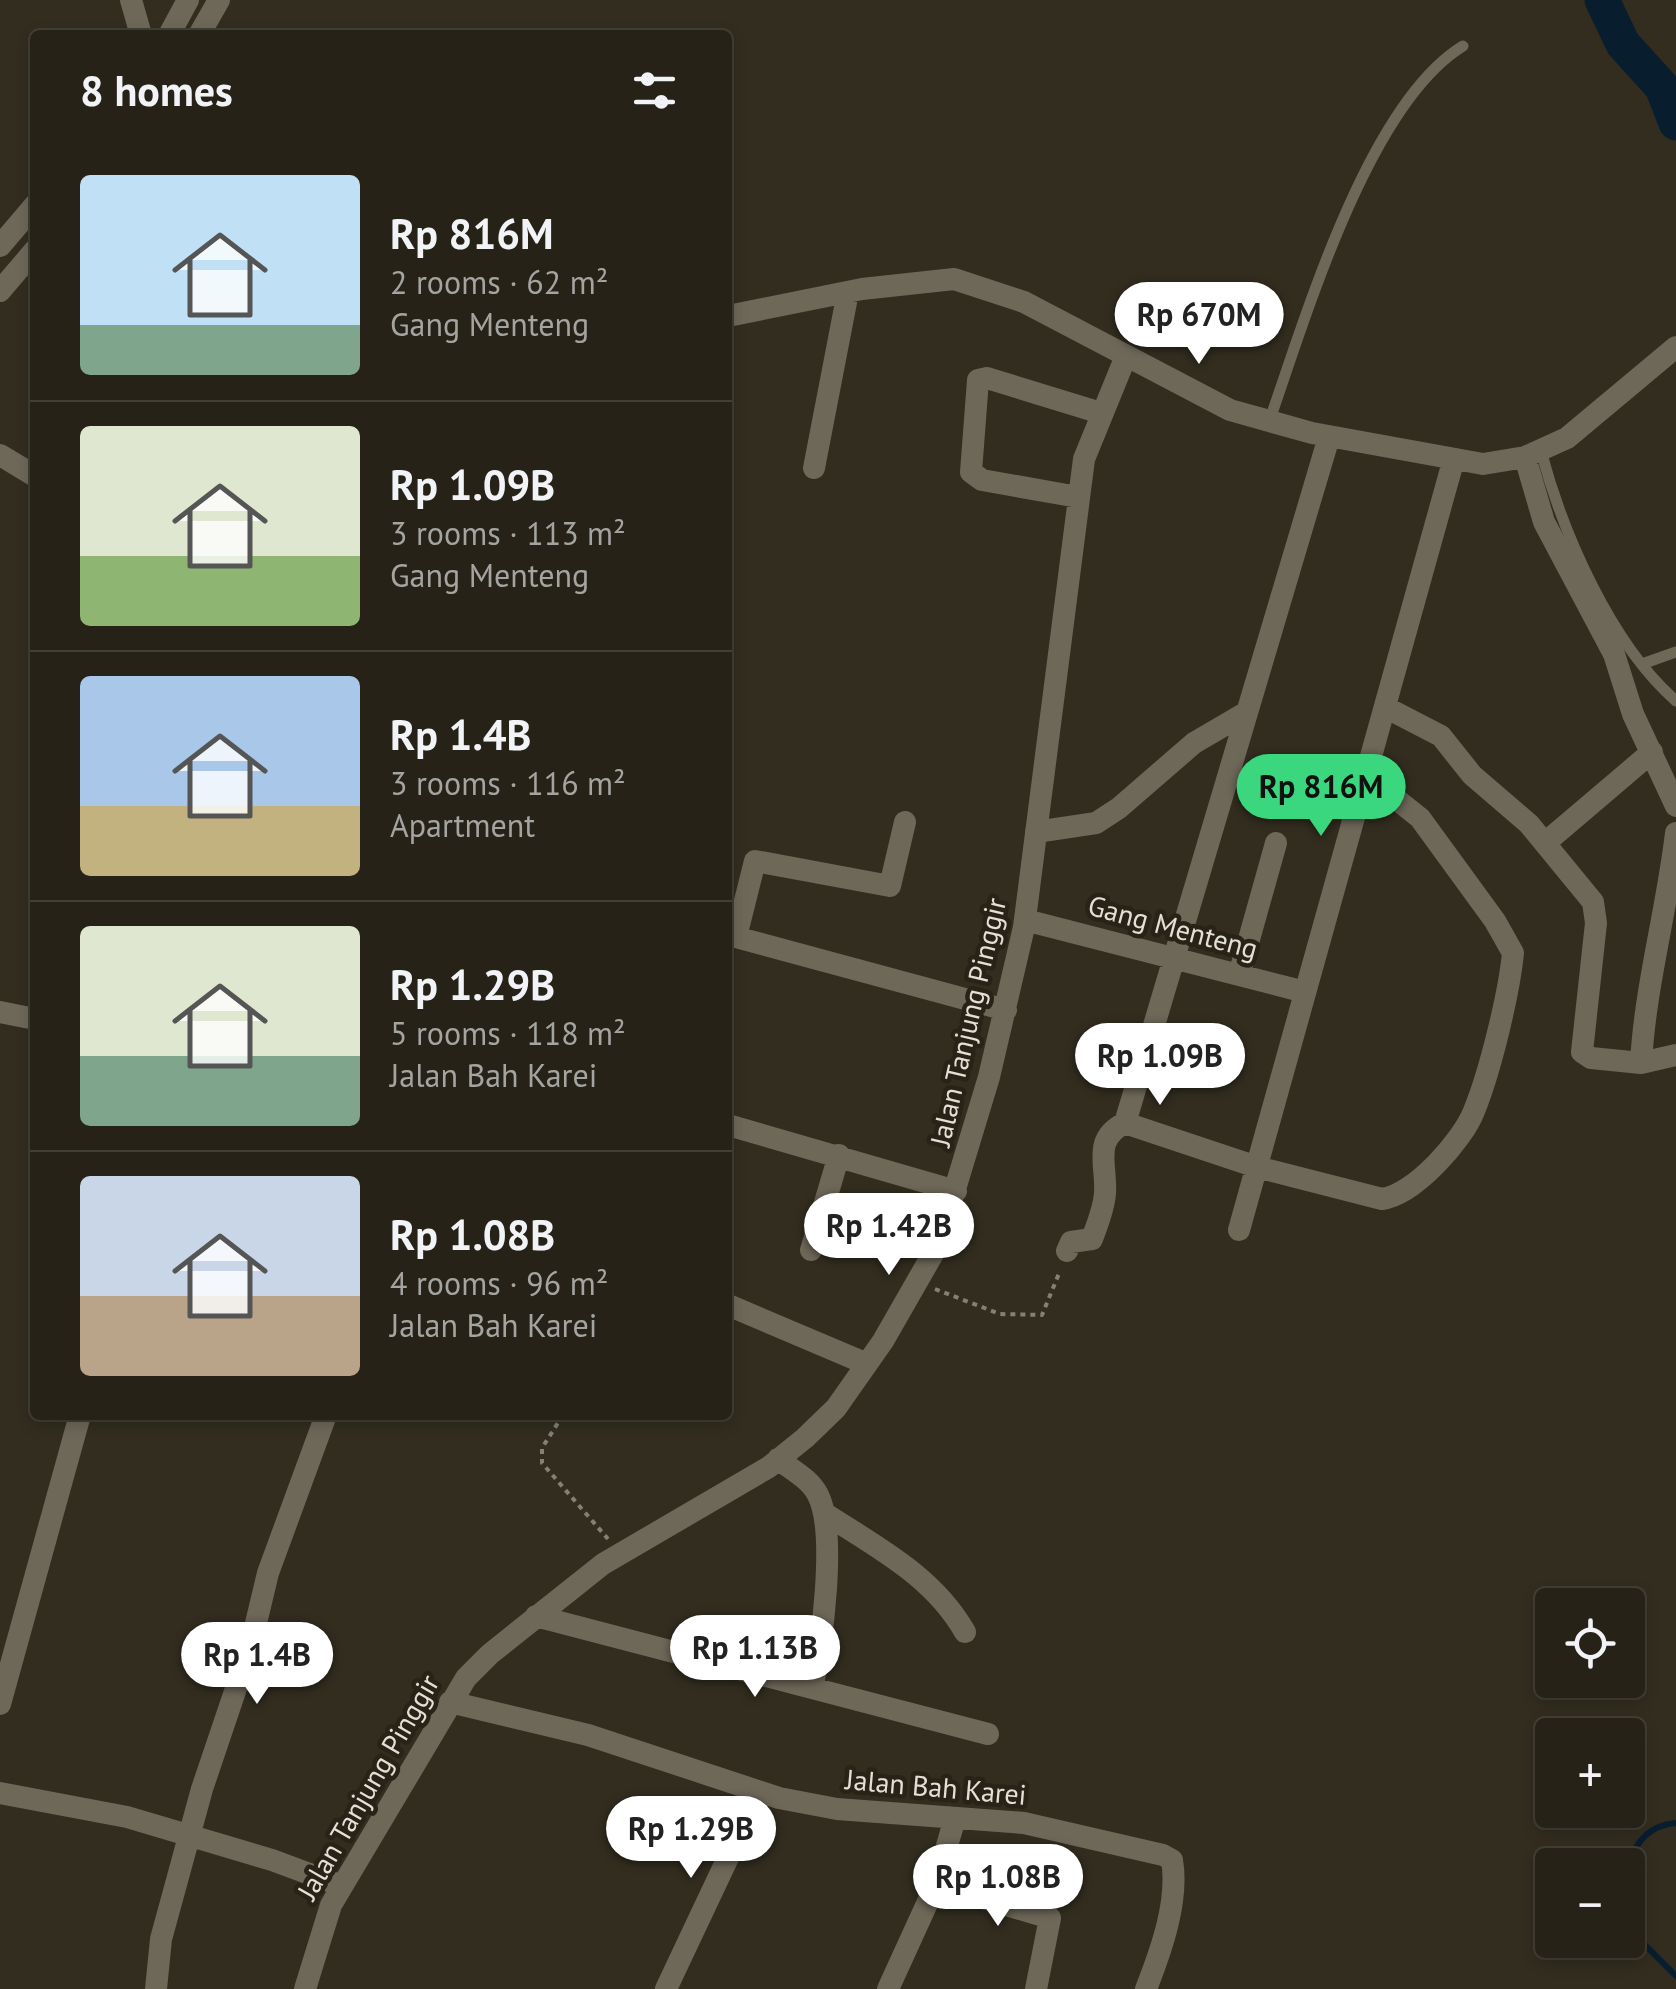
<!DOCTYPE html>
<html lang="en">
<head>
<meta charset="utf-8">
<style>
	:root { --surface:#262217; --page:#322f24; --text:#f1f3f6; --muted:#a4a4a1; --line:#423f36; --accent:#3ad77f }
	body { margin:0; font-family:"PT Sans",sans-serif; background:var(--page); color:var(--text); height:100vh; display:flex; flex-direction:column; font-size:38px; white-space:nowrap }
	* { box-sizing:border-box; margin:0 }
	p { font-size:32px; color:var(--muted) }
	.icon { flex:none; width:55px; height:55px; fill:none; stroke:currentColor; stroke-width:2; stroke-linecap:round; stroke-linejoin:round }
	.map { position:relative; flex:1; overflow:hidden }
	.drawer { position:absolute; left:30px; top:30px; width:702px; height:1390px; display:flex; flex-direction:column; background:var(--surface); border-radius:10px; box-shadow:0 5px 15px #0003,0 0 0 2px var(--line) }
	.drawer>* { flex:none }
	.controls { position:absolute; left:1535px; top:1588px; display:grid; gap:20px }
	.controls a { display:grid; place-items:center; width:110px; height:110px; border-radius:10px; background:var(--surface); box-shadow:0 5px 15px #0003,0 0 0 2px var(--line); font-size:50px }
	.price { position:absolute; translate:-50% -85px; padding:0 22px; border-radius:35px; background:#fff; color:#222; font-size:32px; line-height:65px; filter:drop-shadow(0 2px 5px #0008) }
	.price::after { content:''; position:absolute; left:50%; top:60px; width:30px; height:22px; margin-left:-15px; background:inherit; clip-path:polygon(0 0,100% 0,50% 100%) }
	.price.on { background:var(--accent); color:#111 }
	ul { padding:0; list-style:none }
	li { display:flex; align-items:center; gap:30px; height:250px; padding:0 50px }
	li+li { border-top:2px solid var(--line) }
	li span { display:grid; place-items:center; flex:none; width:280px; height:200px; border-radius:10px; color:#555 }
	li>.icon { margin-inline-start:auto }
	span .icon { width:120px; height:120px; fill:#fffc; stroke-width:1 }
	li b { font-size:42px }
	h2 { display:flex; justify-content:space-between; align-items:center; height:120px; padding:0 50px; font-size:42px }
	.map>svg:first-child { display:block }
	.lines { fill:none; stroke-linecap:round; stroke-linejoin:round }
	.stream { stroke:#081e2f; stroke-width:6 }
	.river { stroke:#081e2f; stroke-width:35 }
	.path { stroke:#848075; stroke-width:4; stroke-dasharray:5 5; stroke-linecap:butt }
	.service { stroke:#6e6859; stroke-width:11 }
	.minor { stroke:#6e6859; stroke-width:22 }
	.labels { text-anchor:middle; stroke-width:9; stroke-linejoin:round; paint-order:stroke }
	.street-label { font-size:28px; fill:#e3e0d7; stroke:#282316 }
</style>
</head>
<body>
<div class="map">
<svg width="1676" height="1989" viewBox="0 0 1676 1989">
	<rect width="100%" height="100%" fill="#322d1f"/>
	<g class="lines">
		<path class="stream" d="M1628 1866C1635 1842 1650 1825 1676 1823
			M1628 1928 1676 1976"/>
		<path class="river" d="M1602 0 1623 44 1662 87 1676 123"/>
		<path class="path" d="M935 1289 1000 1314 1042 1315 1060 1271
			M563 1415 542 1448V1463L608 1539"/>
		<path class="service" d="M1269 422C1305 319 1368 104 1463 46
			M1541 451C1563 534 1611 644 1676 701
			M1642 664 1676 652"/>
		<path class="minor" d="M131 0 141 35
			M169 35 188 0
			M199 35 219 0
			M0 246 35 205
			M0 291 35 250
			M728 316 862 289 954 279 1024 302 1230 410 1312 433 1483 464 1525 457 1567 438 1676 347
			M1329 437 1125 1123 1257 1167 1382 1199C1414 1195 1463 1140 1474 1111 1490 1072 1509 994 1513 953L1495 921 1420 818 1366 775
			M0 455 35 476
			M1525 457 1544 522 1614 654 1633 714 1676 806
			M814 468 848 292
			M1078 497 982 480 971 472 978 380 987 378 1101 413
			M1385 707 1441 736 1472 775 1529 824 1593 902 1596 923 1582 1052 1591 1058 1641 1063
			M1036 832 1096 823 1119 808 1194 743 1247 712
			M1676 833C1667 910 1645 987 1641 1063L1676 1055
			M1545 843 1652 752
			M1025 920 1305 992
			M728 935 1006 1010
			M736 937 755 861 890 886 905 822
			M1239 975 1276 843
			M0 1012 35 1019
			M728 1125 956 1191
			M1239 1230 1453 462
			M811 1250 839 1155
			M1067 1251 1071 1242 1092 1239C1097 1225 1104 1209 1105 1193 1107 1165 1092 1139 1125 1123
			M728 1305 867 1364
			M778 1459C792 1470 810 1479 818 1495 837 1532 822 1647 812 1688
			M824 1513C878 1548 933 1576 965 1632
			M536 1616 988 1734
			M450 1702 588 1735 779 1798 837 1809 1024 1823 1163 1855 1172 1860C1179 1901 1161 1951 1146 1989
			M0 1704 80 1415
			M0 1793 127 1817 272 1860 342 1886
			M936 1884 1050 1918 1036 1989
			M156 1989 161 1939 202 1789 251 1644 268 1573 326 1415
			M305 1989 331 1905 466 1678 490 1654 603 1564 769 1467 805 1438 836 1408 883 1341 938 1245 989 1077 1024 927 1084 459 1126 356
			M666 1989 759 1792
			M888 1989 936 1884 955 1818"/>
	</g>
	<g class="labels">
		<g class="street-label">
			<text transform="translate(1173 927) rotate(15)" y="10">Gang Menteng</text>
			<text transform="translate(968 1022) rotate(-77)" y="10">Jalan Tanjung Pinggir</text>
			<text transform="translate(368 1787) rotate(-60)" y="10">Jalan Tanjung Pinggir</text>
			<text transform="translate(936 1787) rotate(5)" y="10">Jalan Bah Karei</text>
		</g>
	</g>
</svg>
<div class="controls">
<a><svg class="icon" aria-label="locate" viewBox="0 0 24 24"><circle cx="12" cy="12" r="6"/><path d="M12 2v4M12 18v4M2 12h4M18 12h4"/></svg></a>
<a>+</a>
<a>−</a>
</div>
<b class="price" style="left:1199px;top:367px">Rp 670M</b>
<b class="price on" style="left:1321px;top:839px">Rp 816M</b>
<b class="price" style="left:1160px;top:1108px">Rp 1.09B</b>
<b class="price" style="left:889px;top:1278px">Rp 1.42B</b>
<b class="price" style="left:755px;top:1700px">Rp 1.13B</b>
<b class="price" style="left:257px;top:1707px">Rp 1.4B</b>
<b class="price" style="left:691px;top:1881px">Rp 1.29B</b>
<b class="price" style="left:998px;top:1929px">Rp 1.08B</b>
<section class="drawer">
<h2>8 homes<svg class="icon" aria-label="filters" viewBox="0 0 24 24"><path d="M4 7h16M4 17h16"/><circle cx="9" cy="7" r="2"/><circle cx="15" cy="17" r="2"/></svg></h2>
<ul>
<li><span style="background:linear-gradient(#bfe0f5 75%,#7fa58c 0)"><svg class="icon" aria-label="home" viewBox="0 0 24 24"><path d="M3 11l9-7 9 7M6 9v11h12V9"/></svg></span><div><b>Rp 816M</b><p>2 rooms · 62 m²</p><p>Gang Menteng</p></div></li>
<li><span style="background:linear-gradient(#dfe7d0 65%,#8fb573 0)"><svg class="icon" aria-label="home" viewBox="0 0 24 24"><path d="M3 11l9-7 9 7M6 9v11h12V9"/></svg></span><div><b>Rp 1.09B</b><p>3 rooms · 113 m²</p><p>Gang Menteng</p></div></li>
<li><span style="background:linear-gradient(#a9c7e8 65%,#c2b280 0)"><svg class="icon" aria-label="home" viewBox="0 0 24 24"><path d="M3 11l9-7 9 7M6 9v11h12V9"/></svg></span><div><b>Rp 1.4B</b><p>3 rooms · 116 m²</p><p>Apartment</p></div></li>
<li><span style="background:linear-gradient(#dfe7d0 65%,#7fa58c 0)"><svg class="icon" aria-label="home" viewBox="0 0 24 24"><path d="M3 11l9-7 9 7M6 9v11h12V9"/></svg></span><div><b>Rp 1.29B</b><p>5 rooms · 118 m²</p><p>Jalan Bah Karei</p></div></li>
<li><span style="background:linear-gradient(#c9d6e8 60%,#b9a48a 0)"><svg class="icon" aria-label="home" viewBox="0 0 24 24"><path d="M3 11l9-7 9 7M6 9v11h12V9"/></svg></span><div><b>Rp 1.08B</b><p>4 rooms · 96 m²</p><p>Jalan Bah Karei</p></div></li>
</ul>
</section>
</div>
</body>
</html>
